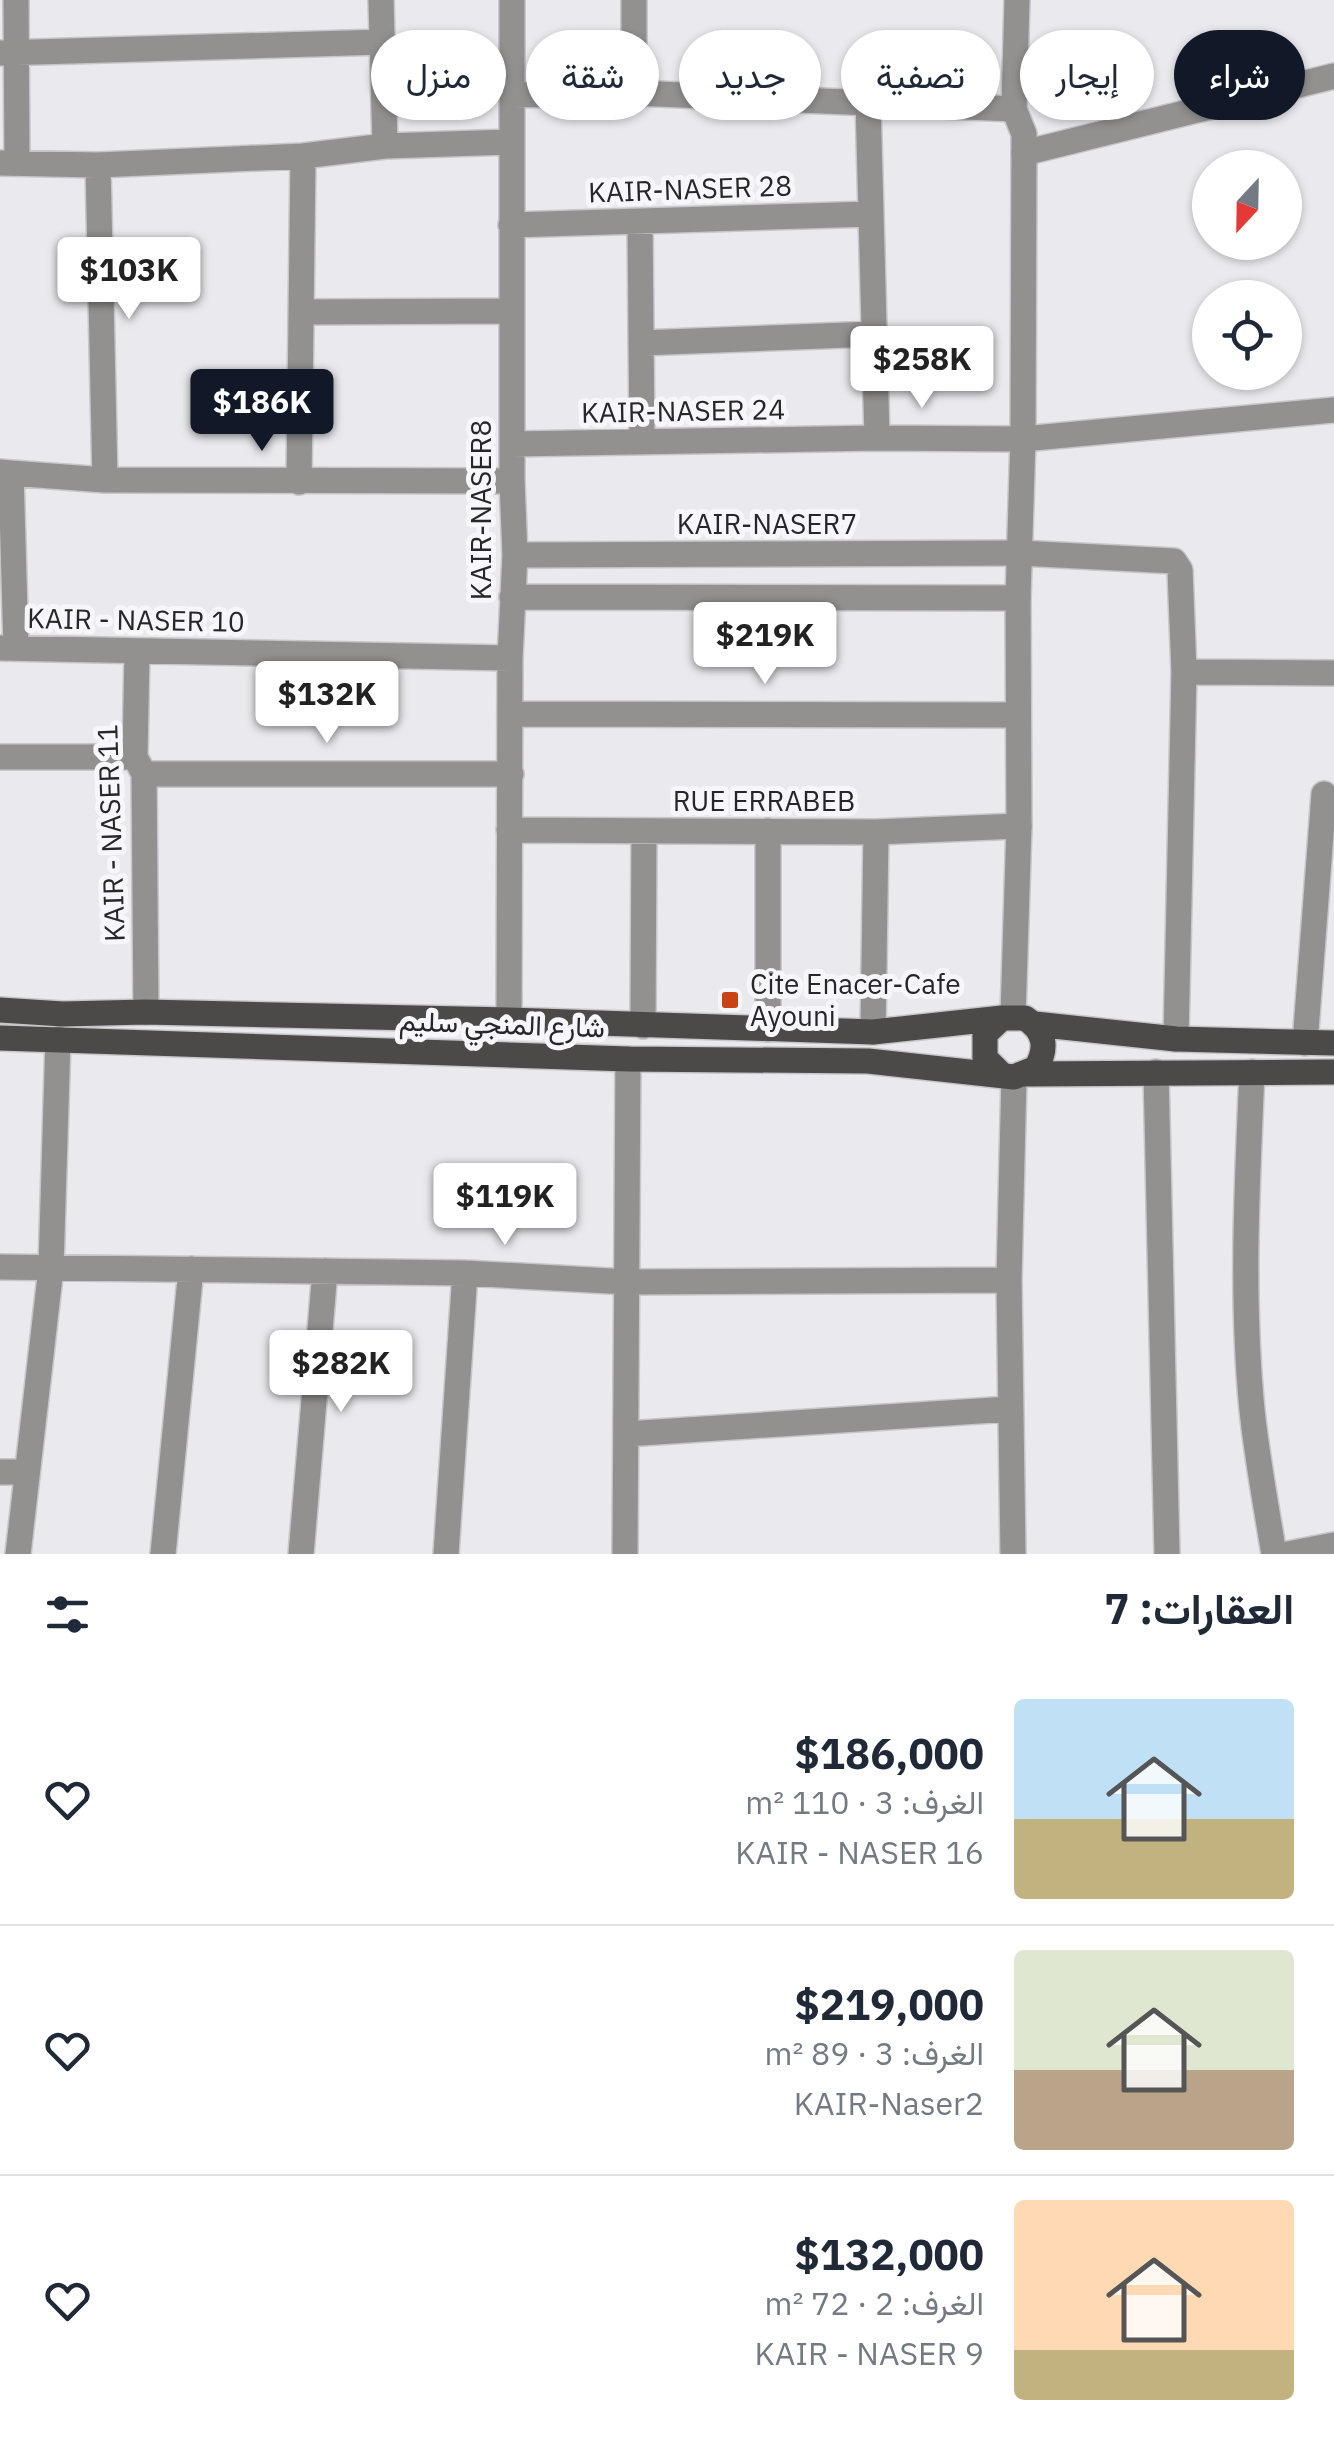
<!DOCTYPE html>
<html lang="ar">
<head>
<meta charset="utf-8">
<style>
	:root { --surface:#fff; --page:#f6f6f7; --text:#1f2937; --muted:#747a83; --line:#e0e1e3; --accent:#111827 }
	body { margin:0; font-family:"IBM Plex Sans",Vazirmatn,sans-serif; background:var(--page); color:var(--text); direction:rtl; height:100vh; display:flex; flex-direction:column; font-size:38px; white-space:nowrap }
	* { box-sizing:border-box; margin:0 }
	p { font-size:32px; color:var(--muted) }
	.icon { flex:none; width:55px; height:55px; fill:none; stroke:currentColor; stroke-width:2; stroke-linecap:round; stroke-linejoin:round }
	.map { position:relative; height:1554px; overflow:hidden; direction:ltr }
	.details { display:flex; flex-direction:column; background:var(--surface); flex:1 }
	.details>* { flex:none }
	.guide { position:absolute; left:30px; top:30px; width:1275px; height:90px; direction:rtl; display:flex; gap:20px }
	.needle { width:65px; rotate:202deg }
	.tools { position:absolute; left:1192px; top:150px; display:grid; gap:20px }
	.tools a { display:grid; place-items:center; width:110px; height:110px; border-radius:50%; background:var(--surface); box-shadow:0 2px 8px #0004; font-size:50px }
	.price { position:absolute; translate:-50% -85px; padding:0 22px; border-radius:10px; background:#fff; color:#222; font-size:32px; line-height:65px; filter:drop-shadow(0 2px 5px #0008) }
	.price::after { content:''; position:absolute; left:50%; top:60px; width:30px; height:22px; margin-left:-15px; background:inherit; clip-path:polygon(0 0,100% 0,50% 100%) }
	.price.on { background:var(--accent); color:#fff }
	ul { padding:0; list-style:none }
	li { display:flex; align-items:center; gap:30px; height:250px; padding:0 40px }
	li+li { border-top:2px solid var(--line) }
	li span { display:grid; place-items:center; flex:none; width:280px; height:200px; border-radius:10px; color:#555 }
	li>.icon { margin-inline-start:auto }
	span .icon { width:120px; height:120px; fill:#fffc; stroke-width:1 }
	li b { font-size:42px }
	h2 { display:flex; justify-content:space-between; align-items:center; height:120px; padding:0 40px; font-size:42px }
	.chip { padding:0 35px; border-radius:45px; background:var(--surface); box-shadow:0 2px 8px #0004; font-size:35px; line-height:90px }
	.chip.on { background:var(--accent); color:#fff }
	.map>svg:first-child { display:block }
	.lines { fill:none; stroke-linecap:round; stroke-linejoin:round }
	.minor-casing { stroke:#c7c6ca; stroke-width:28 }
	.tertiary-casing { stroke:#c7c6ca; stroke-width:28 }
	.primary-casing { stroke:#c7c6ca; stroke-width:28 }
	.minor { stroke:#929190; stroke-width:25 }
	.tertiary { stroke:#929190; stroke-width:25 }
	.primary { stroke:#4c4a48; stroke-width:25 }
	.poi-dot { fill:#ca4216; stroke:#f7f7fb; stroke-width:4 }
	.labels { text-anchor:middle; stroke-width:10; stroke-linejoin:round; paint-order:stroke }
	.street-label { font-size:28px; fill:#272729; stroke:#f7f7fb }
	.poi-label { font-size:28px; fill:#272729; stroke:#f7f7fb; text-anchor:start }
</style>
</head>
<body>
<div class="map">
<svg width="1334" height="1554" viewBox="0 0 1334 1554">
	<rect width="100%" height="100%" fill="#eae9ed"/>
	<g class="lines">
		<g class="minor-casing">
			<path id="minor" d="M16 0 17 162
				M381 0 385 146
				M634 0V93L1014 109
				M0 53 382 42
				M512 95 634 93
				M868 101 877 438
				M1024 153 1334 76
				M0 163 98 165 303 156
				M98 165 105 480
				M640 222 642 440
				M511 225 871 214
				M303 312 512 311
				M641 343 874 334
				M512 444 877 438 1023 439 1334 410
				M0 472 11 473 16 648
				M11 473 105 480 512 481
				M299 482 303 156 385 146 511 142
				M515 555 1020 553 1174 561 1180 570 1184 672 1176 1039
				M512 597 1018 598
				M0 648 510 658
				M137 651 135 757 144 774 146 1012
				M1184 672 1334 673
				M512 714 1018 715
				M0 757H135
				M144 774H511
				M509 830 876 832 1019 826
				M509 1020 510 658 515 555 512 481V0
				M643 1026 644 831
				M768 1029V831
				M873 1032 876 832
				M1305 1043 1324 794
				M1156 1072 1167 1554
				M1252 1072C1247 1184 1241 1297 1252 1410 1257 1458 1266 1506 1274 1554
				M0 1267 465 1273 628 1282 1009 1280
				M626 1434 1009 1409
				M0 1472H26
				M18 1554 51 1268 58 1039
				M163 1554 191 1269
				M301 1554 325 1271
				M446 1554 465 1273
				M625 1554 628 1059
				M1013 1554 1009 1280 1014 1077
				M1288 1554 1334 1545"/>
		</g>
		<g class="tertiary-casing">
			<path id="tertiary" d="M1013 1016 1019 826 1018 598 1023 439 1024 153V134L1014 109 1017 0"/>
		</g>
		<g class="primary-casing">
			<path id="primary" d="M0 1010 63 1014 146 1012 509 1020 873 1032 1002 1018
				M1035 1024 1176 1039 1334 1043
				M0 1038 628 1059 868 1061 1014 1077 1036 1068C1048 1048 1045 1031 1025 1018H1002L985 1034V1058L1002 1075
				M1025 1074 1334 1072"/>
		</g>
		<use href="#minor" class="minor"/>
		<use href="#tertiary" class="tertiary"/>
		<use href="#primary" class="primary"/>
	</g>
	<rect class="poi-dot" x="720" y="990" width="20" height="20" rx="5"/>
	<g class="labels">
		<g class="street-label">
			<text transform="translate(690 189) rotate(-2)" y="10">KAIR-NASER 28</text>
			<text transform="translate(683 411) rotate(-1)" y="10">KAIR-NASER 24</text>
			<text transform="translate(481 510) rotate(-90)" y="10">KAIR-NASER8</text>
			<text x="767" y="534">KAIR-NASER7</text>
			<text transform="translate(136 620) rotate(1)" y="10">KAIR - NASER 10</text>
			<text x="764" y="811">RUE ERRABEB</text>
			<text transform="translate(111 833) rotate(-92)" y="10">KAIR - NASER 11</text>
			<text transform="translate(502 1024) rotate(2)" y="10">شارع المنجي سليم</text>
		</g>
		<g class="poi-label">
			<text x="750" y="994">Cite Enacer-Cafe<tspan x="750" dy="32">Ayouni</tspan></text>
		</g>
	</g>
</svg>
<div class="tools">
<a><svg class="needle" viewBox="-14 -14 28 28"><path d="M0-13l5 13h-10z" fill="#e53935"/><path d="M0 13l5-13h-10z" fill="#747a83"/></svg></a>
<a><svg class="icon" aria-label="locate" viewBox="0 0 24 24"><circle cx="12" cy="12" r="6"/><path d="M12 2v4M12 18v4M2 12h4M18 12h4"/></svg></a>
</div>
<b class="price" style="left:129px;top:322px">$103K</b>
<b class="price" style="left:922px;top:411px">$258K</b>
<b class="price on" style="left:262px;top:454px">$186K</b>
<b class="price" style="left:765px;top:687px">$219K</b>
<b class="price" style="left:327px;top:746px">$132K</b>
<b class="price" style="left:505px;top:1248px">$119K</b>
<b class="price" style="left:341px;top:1415px">$282K</b>
<div class="guide">
<a class="chip on">شراء</a>
<a class="chip">إيجار</a>
<a class="chip">تصفية</a>
<a class="chip">جديد</a>
<a class="chip">شقة</a>
<a class="chip">منزل</a>
</div>
</div>
<section class="details">
<h2>العقارات: 7<svg class="icon" aria-label="filters" viewBox="0 0 24 24"><path d="M4 7h16M4 17h16"/><circle cx="9" cy="7" r="2"/><circle cx="15" cy="17" r="2"/></svg></h2>
<ul>
<li><span style="background:linear-gradient(#bfe0f5 60%,#c2b280 0)"><svg class="icon" aria-label="home" viewBox="0 0 24 24"><path d="M3 11l9-7 9 7M6 9v11h12V9"/></svg></span><div><b>$186,000</b><p>الغرف: 3 · 110 m²</p><p>KAIR - NASER 16</p></div><svg class="icon" aria-label="heart" viewBox="0 0 24 24"><path d="M12 20l-8-8c-3-5 5-10 8-4 3-6 11-1 8 4z"/></svg></li>
<li><span style="background:linear-gradient(#dfe7d0 60%,#b9a48a 0)"><svg class="icon" aria-label="home" viewBox="0 0 24 24"><path d="M3 11l9-7 9 7M6 9v11h12V9"/></svg></span><div><b>$219,000</b><p>الغرف: 3 · 89 m²</p><p>KAIR-Naser2</p></div><svg class="icon" aria-label="heart" viewBox="0 0 24 24"><path d="M12 20l-8-8c-3-5 5-10 8-4 3-6 11-1 8 4z"/></svg></li>
<li><span style="background:linear-gradient(#ffd9b3 75%,#c2b280 0)"><svg class="icon" aria-label="home" viewBox="0 0 24 24"><path d="M3 11l9-7 9 7M6 9v11h12V9"/></svg></span><div><b>$132,000</b><p>الغرف: 2 · 72 m²</p><p>KAIR - NASER 9</p></div><svg class="icon" aria-label="heart" viewBox="0 0 24 24"><path d="M12 20l-8-8c-3-5 5-10 8-4 3-6 11-1 8 4z"/></svg></li>
</ul>
</section>
</body>
</html>
